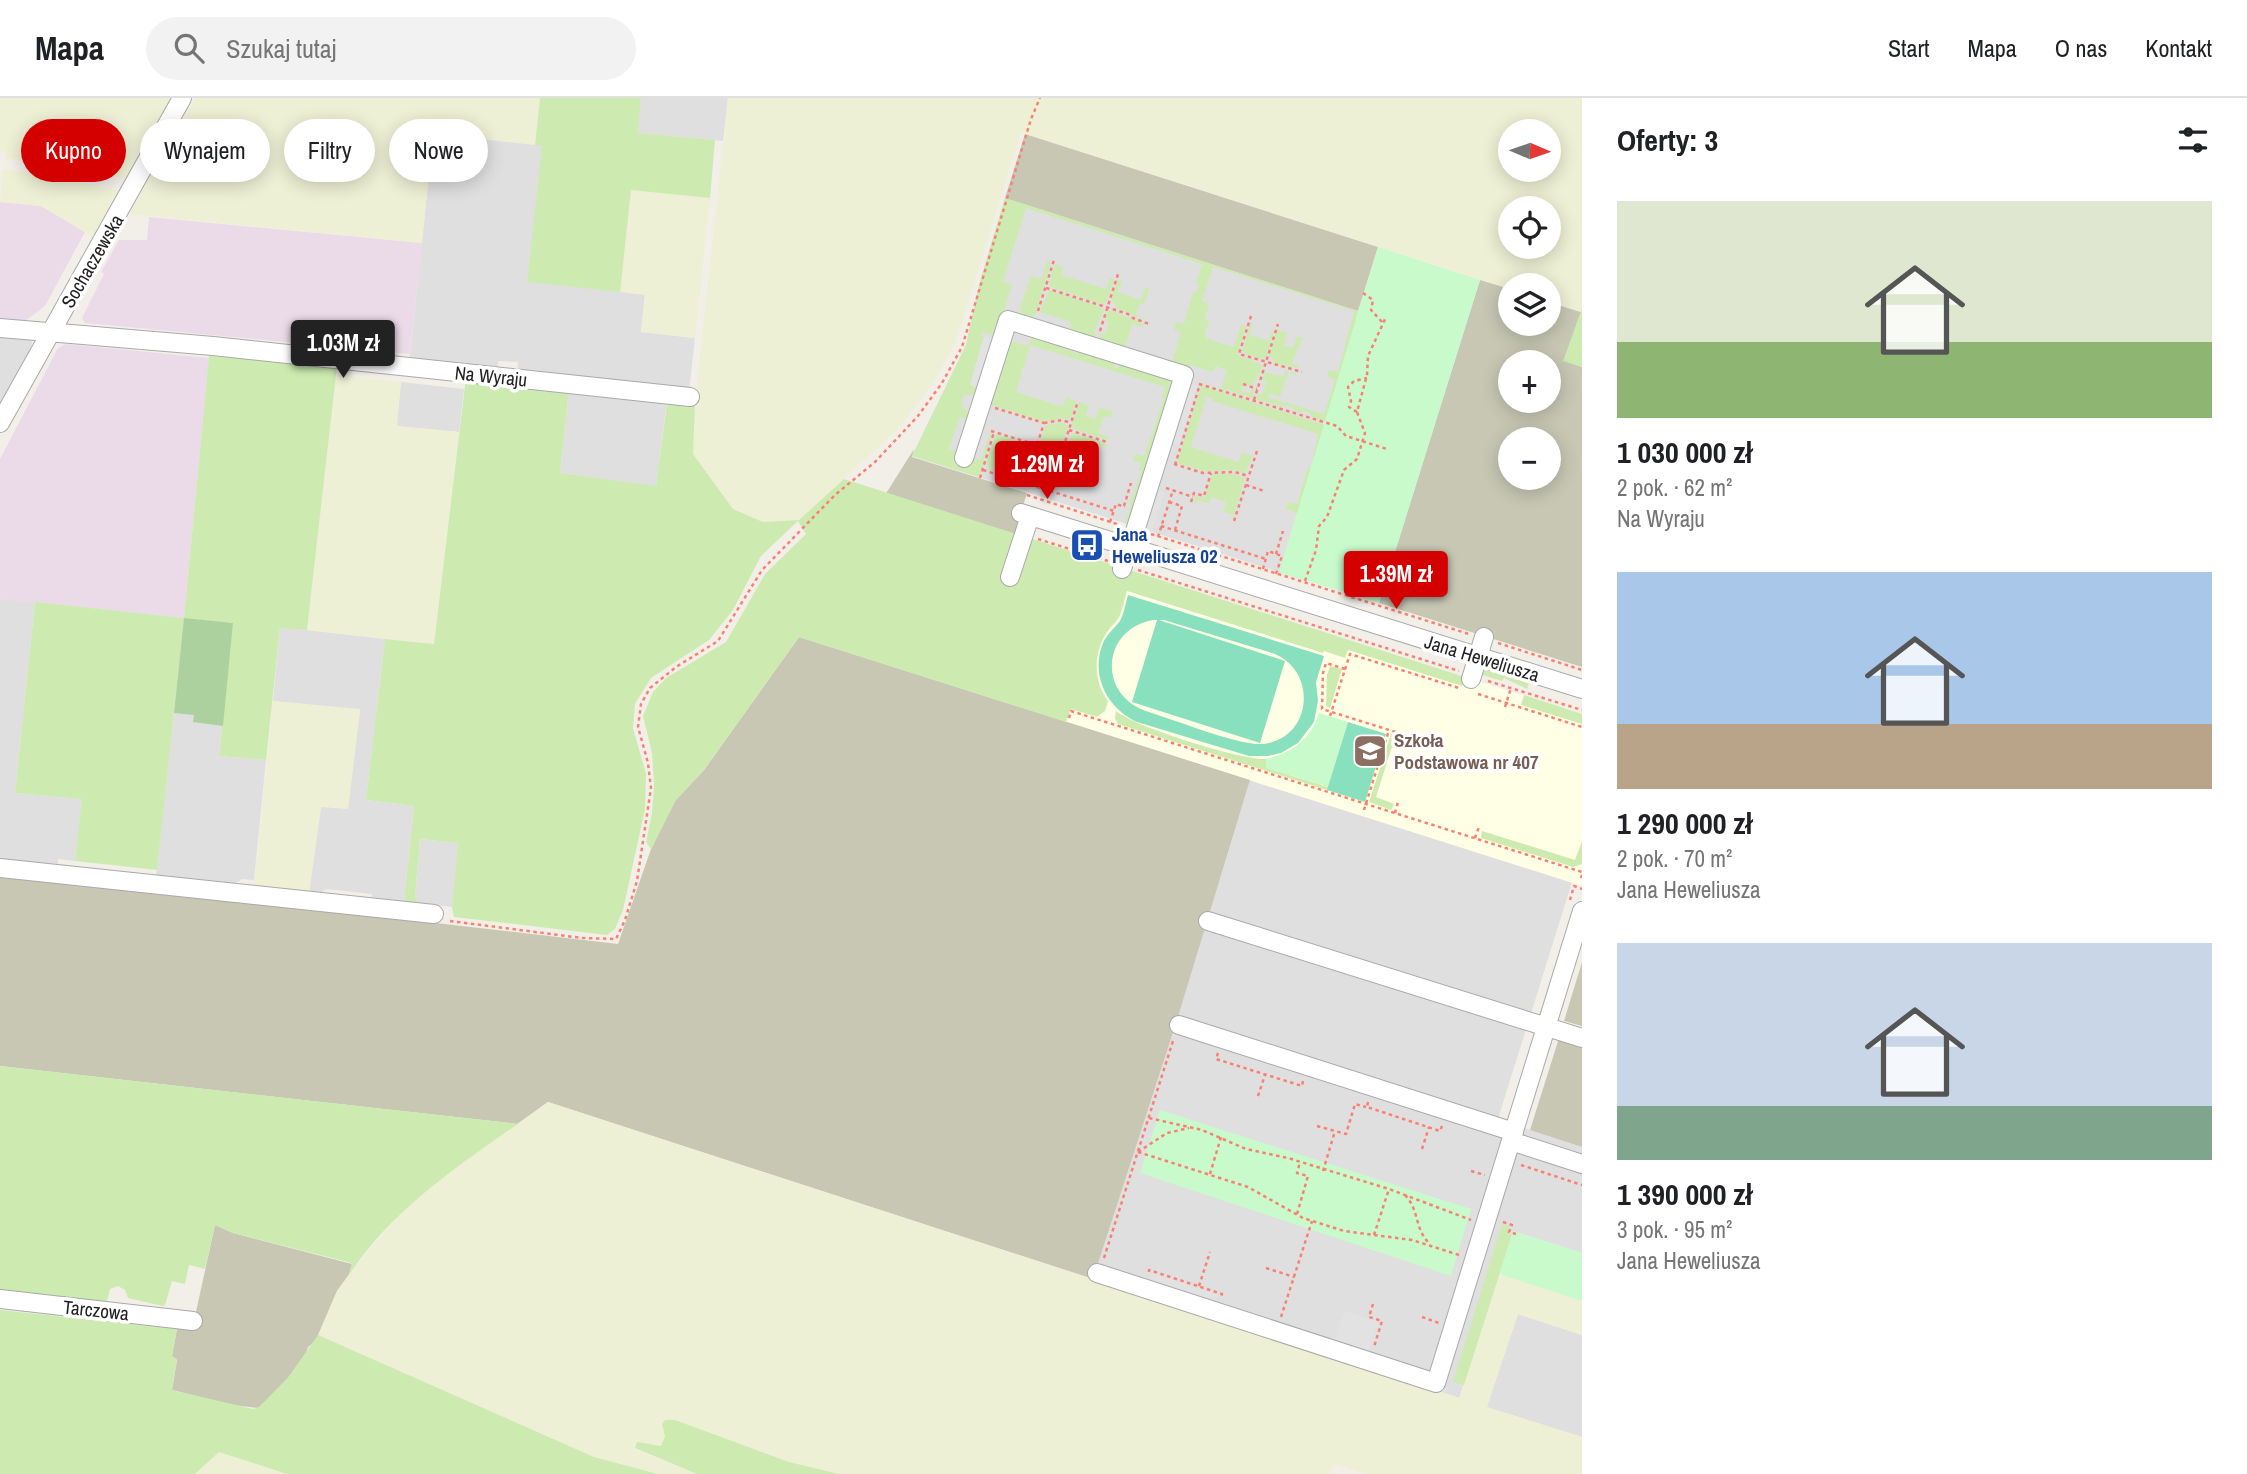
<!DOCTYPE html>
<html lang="pl">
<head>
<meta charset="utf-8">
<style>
	:root { --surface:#fff; --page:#f2f2f2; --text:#202124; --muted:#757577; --line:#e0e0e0; --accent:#d40000 }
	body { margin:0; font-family:"Archivo Narrow",sans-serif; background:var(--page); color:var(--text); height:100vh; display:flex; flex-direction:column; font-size:26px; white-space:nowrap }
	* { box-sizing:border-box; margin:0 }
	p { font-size:23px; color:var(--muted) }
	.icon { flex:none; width:38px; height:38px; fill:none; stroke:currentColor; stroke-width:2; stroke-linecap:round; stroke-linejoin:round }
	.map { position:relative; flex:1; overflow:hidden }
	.sheet { display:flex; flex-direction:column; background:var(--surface); width:665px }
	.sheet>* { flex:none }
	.banner { position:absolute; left:21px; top:21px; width:665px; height:63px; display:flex; gap:14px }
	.needle { width:46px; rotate:92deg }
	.tools { position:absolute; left:1498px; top:21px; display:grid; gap:14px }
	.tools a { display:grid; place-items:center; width:63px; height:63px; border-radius:50%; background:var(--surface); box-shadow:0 4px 18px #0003; font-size:35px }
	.price { position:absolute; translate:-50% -60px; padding:0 16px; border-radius:7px; background:var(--accent); color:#fff; font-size:23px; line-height:46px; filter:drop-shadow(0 2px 4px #0008) }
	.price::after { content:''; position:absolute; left:50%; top:42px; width:21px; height:16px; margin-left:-10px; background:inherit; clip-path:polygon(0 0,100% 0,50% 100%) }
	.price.selected { background:#222; color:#fff }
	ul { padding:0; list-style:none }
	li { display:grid; align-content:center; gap:14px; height:371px; padding:0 35px }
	li span { display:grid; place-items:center; height:217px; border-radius:0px; color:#555 }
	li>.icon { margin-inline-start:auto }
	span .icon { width:126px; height:126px; fill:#fffc; stroke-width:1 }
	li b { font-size:30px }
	h2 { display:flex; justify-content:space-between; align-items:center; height:84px; padding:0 35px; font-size:30px }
	.tag { padding:0 24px; border-radius:32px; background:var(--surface); box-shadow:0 4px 18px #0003; font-size:24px; line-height:63px }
	.tag.selected { background:var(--accent); color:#fff }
	header { display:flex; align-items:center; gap:42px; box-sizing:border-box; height:98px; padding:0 35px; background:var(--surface); border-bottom:2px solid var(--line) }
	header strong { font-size:33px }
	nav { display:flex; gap:38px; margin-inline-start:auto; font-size:24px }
	.search { width:490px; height:63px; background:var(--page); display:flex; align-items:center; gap:18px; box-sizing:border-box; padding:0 24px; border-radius:38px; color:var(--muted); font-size:26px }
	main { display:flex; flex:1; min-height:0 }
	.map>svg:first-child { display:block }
	.residential { fill:#e0dfdf }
	.industrial { fill:#ebdbe8 }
	.education { fill:#ffffe5 }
	.construction { fill:#c7c7b4; fill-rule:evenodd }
	.farmland { fill:#eef0d5; fill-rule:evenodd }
	.grass { fill:#cdebb0 }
	.forest { fill:#add19e }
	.park { fill:#c8facc }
	.pitch { fill:#88e0be; fill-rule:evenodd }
	.parking { fill:#e2e2e2 }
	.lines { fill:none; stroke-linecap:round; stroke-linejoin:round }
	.minor-casing { stroke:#a9a9a9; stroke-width:20 }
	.path { stroke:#fa8072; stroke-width:2.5; stroke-dasharray:3.5 3.5; stroke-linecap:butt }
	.minor { stroke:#fff; stroke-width:18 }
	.labels { text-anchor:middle; stroke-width:7; stroke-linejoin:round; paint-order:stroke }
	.street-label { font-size:19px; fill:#222; stroke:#fff }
	.transit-label { font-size:19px; font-weight:bold; fill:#164399; stroke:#fff; text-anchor:start }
	.education-label { font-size:19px; font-weight:bold; fill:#785e54; stroke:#fff; text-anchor:start }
</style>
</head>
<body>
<header>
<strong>Mapa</strong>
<div class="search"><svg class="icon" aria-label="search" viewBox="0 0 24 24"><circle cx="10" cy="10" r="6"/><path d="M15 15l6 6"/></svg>Szukaj tutaj</div>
<nav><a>Start</a><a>Mapa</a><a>O nas</a><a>Kontakt</a></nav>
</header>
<main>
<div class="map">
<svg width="1582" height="1376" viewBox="0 0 1582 1376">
	<rect width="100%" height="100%" fill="#f2efe9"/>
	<path class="residential" d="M641 0H728L723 43 637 35Z
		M433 36 542 47 645 196 641 234 695 240 689 293 517 277 518 264 498 263V271L410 259Z
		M1005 100 1358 213 1279 474 912 358 966 247 979 187Z
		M0 238 29 241 32 244 31 251 0 306Z
		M401 284 464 291 459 334 396 328Z
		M569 290 667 300 656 389 560 375Z
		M0 501 35 504 15 695 83 701 75 763 58 761V766L0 761Z
		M184 520 233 525 219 658 266 662 254 782 242 781 236 785 156 778Z
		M280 529 385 541 366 702 414 708 404 804 372 799V796L326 791 319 796 309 795 321 708 348 710 360 612 273 603Z
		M1250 682 1572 784 1498 1021 1582 1049V1155L1513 1133 1460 1300 1093 1181 1178 919Z
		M420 741 459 745 452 809 419 805 415 800Z
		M1518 1216 1582 1237V1339L1486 1309Z"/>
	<path class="industrial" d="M0 104 41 108 85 134 45 208 20 227 0 225Z
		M149 119 422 145 410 256 85 225 82 220 104 176 101 174 119 142H147Z
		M66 246 209 260 184 520 0 501V361L58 250Z"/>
	<path class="education" d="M1115 469 1582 616V788L1066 624Z"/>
	<path class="construction" d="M1025 36 1378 149 1358 213 1005 100Z
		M1480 182 1510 191V226H1549V204L1581 214 1564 262 1582 269V569L1379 505ZM1510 264H1549V303H1510ZM1510 341H1549V380H1510Z
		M914 351 912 359 1027 395 1014 437 885 397Z
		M799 539 1250 682 1178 919 1093 1181 548 1004 518 1026 0 968V775L618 846 651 751 675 703 704 672Z
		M1582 864V928L1564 923Z
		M1559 940 1582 948V1049L1530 1032Z
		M215 1127 233 1135 352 1166 349 1177 337 1193 316 1243 308 1249 305 1258 287 1281 259 1310 232 1307 172 1292 177 1262 172 1258 177 1231 192 1232Z"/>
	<path class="farmland" d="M0 0H173L127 81 5 60 6 54 0 53Z
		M195 0H540L535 47 433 36 422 145 129 116Z
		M728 0H1582V211L1581 214 1549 204V187H1510V191L1021 34 956 244 932 287 897 332 799 422 763 424 733 411 693 356 696 294ZM1510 33H1549V72H1510ZM1510 110H1549V149H1510Z
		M3 71 61 80 120 93 94 139 41 108 0 104Z
		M631 91 710 100 695 240 641 234 645 197 620 194Z
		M336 277 401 284 397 328 459 334 434 546 307 532Z
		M273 603 360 611 348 711 321 709 309 795 254 789Z
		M548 1004 1459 1300 1500 1174 1502 1177 1582 1203V1237L1518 1216 1487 1309 1582 1339V1376H1366L1334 1366 1330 1376H839L789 1364 710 1335 662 1326 665 1338 661 1348 636 1352 697 1376H658L594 1359 318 1237 337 1193 355 1168 405 1111 447 1076Z
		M219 1354 287 1376H195Z"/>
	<path class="grass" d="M540 0H641L638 35 715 42 710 100 631 92 620 194 527 184 542 48 535 47Z
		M1005 100 1358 213 1338 327 1312 319 1310 315 1304 313 1300 315 1286 307 1282 309 1256 301 1258 296 1262 297 1266 284 1262 282 1264 274 1283 278 1285 273 1296 275V277L1288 275 1280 299 1269 295 1267 299 1324 316 1335 282 1327 279 1329 272 1338 274 1354 213 1213 169 1202 203 1209 206 1205 221 1209 223 1205 237 1207 241 1234 249 1241 227 1246 228 1237 257 1263 267 1253 288 1243 286 1242 293 1250 295 1252 290 1255 292 1253 300 1191 282 1221 290 1227 272 1215 268 1213 274 1190 267 1183 269 1098 244 1101 235 1105 236 1109 224 1105 222 1107 213H1113L1144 226 1143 229 1132 226 1125 250 1172 264 1181 234 1174 232 1176 224 1184 226 1193 194 1196 195 1199 186 1196 185 1202 166 1026 110 1003 184 1012 187 996 238 983 234 982 237 984 238 970 286 980 290 973 297H964L961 307 968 313 970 323 960 319 949 351 981 362 990 334 992 335 979 379 912 358 966 247 979 187Z
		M1047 163 1051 165 1035 218 1032 219 1021 216 1020 211 1031 178 1041 181Z
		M1063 165 1061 177 1106 191 1110 180 1114 181 1107 203 1102 206 1050 189 1049 185 1055 166 1062 168Z
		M1117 182 1122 183 1118 194 1141 202 1145 189 1149 191 1144 206 1140 205 1136 217 1145 221V222L1116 210 1114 204 1111 203Z
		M1049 192 1101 209 1104 213 1096 229 1094 243 1069 235 1071 224 1040 214Z
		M1582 211V269L1563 263Z
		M1251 224 1253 225 1250 237 1268 243 1273 231H1275L1266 259 1259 261 1242 254Z
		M1277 232 1287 235 1284 247 1293 250 1297 239H1303L1292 265 1299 268 1298 270 1274 266 1273 260 1269 259Z
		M1032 239 1070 251 1076 256 1078 254 1113 265 1114 268 1118 270 1121 267 1172 283 1173 290 1131 428 1125 426 1131 407 1129 406 1142 373 1139 372 1141 365 1133 363 1135 356 1144 358 1164 300 1162 299 1165 289 1030 247 1016 294 1063 309 1066 299 1076 303 1070 322 1062 320 1046 324 991 307 1011 243 1028 248Z
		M209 258 337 268 307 532 280 530 266 662 219 658 233 525 184 521 157 772 75 763 82 701 15 695 35 504 184 520Z
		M466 279 569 290 560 375 656 388 667 304 695 307 693 356 733 411 763 424 799 422 844 381 1465 579 1462 588 1348 552 1345 560 1324 553 1323 555 1127 493C1124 502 1123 513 1118 521 1115 525 1110 529 1107 534 1093 555 1093 583 1108 603L1105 613 1097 619 1071 611 1066 624 799 539 704 672 675 703 651 751 646 744 652 715 654 687 652 655 643 618 653 594 666 580 726 544 765 476 806 436 798 423 761 458 733 512 709 542 651 580 635 606 633 630 646 676 645 711 623 812 615 831 607 837 454 819 452 809 458 745 420 741 415 799 419 805 404 804 414 708 366 702 385 541 434 546Z
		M1201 288 1335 330 1304 482 1279 474 1297 415 1286 411 1288 404 1297 406 1308 369H1311L1318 336 1212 303V300L1204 298V300L1206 301 1191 349 1238 364 1242 355 1253 358 1245 376 1235 372 1203 373 1177 365Z
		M1079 304 1089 307 1086 318 1095 321 1099 310 1113 313 1111 320 1104 318 1098 335 1109 339 1108 342 1073 331 1072 327Z
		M1062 324 1068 328 1057 362 1054 361 1056 351 1043 347 1040 355 1038 354 1045 328Z
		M1072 335 1107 346 1106 349 1095 346 1089 365 1096 368 1094 375 1081 369 1083 358 1075 356 1071 367 1061 363Z
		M996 336 1027 346 1025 352 1002 345 1000 349 997 348 993 362 996 363 992 373 988 372 989 368 986 367Z
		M1212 376H1234L1245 380 1234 417 1223 414 1226 404 1211 399 1209 406 1198 402 1196 406 1193 404 1195 398 1205 400Z
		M1330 568 1342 571 1330 610 1326 608 1327 577Z
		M1487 571H1494L1530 582 1527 591 1504 580 1502 583 1479 576Z
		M1524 597 1582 616V626L1521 607Z
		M1116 613C1135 629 1240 662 1266 661L1267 670 1328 689 1327 692 1118 626 1115 620Z
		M1391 636H1396L1376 699 1394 706 1391 712 1369 704Z
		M1482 733 1575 762 1582 743V766L1573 769 1481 740Z
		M0 968 518 1026C456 1069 392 1112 349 1177L352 1166 348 1164 233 1135 215 1127 205 1171 189 1167 185 1186 172 1183 165 1207 162 1208 128 1200 125 1192 118 1188 110 1191 106 1207 0 1196Z
		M1502 1126 1510 1129 1508 1135 1512 1137 1464 1287 1453 1284Z
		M0 1212 177 1231 172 1258 177 1261 172 1292 253 1311 259 1309 287 1281 318 1237 594 1359 658 1376H287L219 1354 195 1376H0Z
		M665 1322H675L789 1364 839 1376H697L635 1350 637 1344 661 1348 665 1338 662 1326Z"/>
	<path class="forest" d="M184 520 233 525 223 628 193 624 194 617 174 615Z"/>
	<path class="park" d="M1378 149 1480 182 1379 505 1279 474Z
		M1319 615 1348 624 1328 689 1266 670V661C1292 655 1311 641 1319 615Z
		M1160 1012 1471 1111 1451 1178 1140 1075Z
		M1513 1133 1582 1155V1203L1502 1177 1500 1174Z"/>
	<path class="pitch" d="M1128 497 1324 558 1316 584 1318 603 1314 624 1298 645 1281 655 1268 658H1249L1137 624C1107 610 1090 577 1103 545 1107 536 1114 531 1120 523 1124 516 1126 504 1128 497ZM1153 522H1157L1132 604 1260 645 1285 563 1159 522H1164L1275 556C1319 575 1311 642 1262 646 1240 648 1172 621 1146 613 1097 596 1102 531 1153 522Z
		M1348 624 1386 636 1365 704 1327 692Z"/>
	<path class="parking" d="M984 238 995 242 980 290 970 287Z
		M1187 284 1198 288 1179 347 1168 344Z
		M1154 391 1165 394 1152 434 1142 431Z
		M1152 1175 1218 1197 1215 1208 1148 1186Z
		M1344 1213 1379 1224 1369 1253 1335 1242Z"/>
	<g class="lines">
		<g class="minor-casing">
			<path id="minor" d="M0 230 213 248 690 299
				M0 325 182 0
				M964 360 1008 222 1184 277 1130 449
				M1021 415 1582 591
				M1122 471 1129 449
				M1010 479 1030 418
				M1471 581 1484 539
				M0 770 434 816
				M1208 823 1582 940
				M1179 927 1514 1034
				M1511 1043 1582 1066
				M1097 1175 1436 1285 1582 813
				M0 1201 193 1223"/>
		</g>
		<path class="path" d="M1046 190 1128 216 1133 220 1149 226
			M1363 195 1373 202 1371 212 1383 225
			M1038 213 1054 162
			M1251 218 1239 256 1302 274
			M1100 233 1118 176
			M1199 286 1337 328 1346 338 1387 351
			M1243 286 1257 291
			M1254 302 1278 226
			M995 310 1044 325 1037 347
			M1357 314 1349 309 1351 303 1348 289 1354 283 1367 280
			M1044 325 1062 322 1071 325
			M1069 332 1107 344
			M991 333 1037 347 1035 353
			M1059 363 1078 303
			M1174 366 1203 375 1235 374 1248 378
			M1175 367 1200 286
			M983 372 1114 413
			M980 380 994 334
			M996 385 1008 346
			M1246 387 1264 393
			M1166 390 1193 399
			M1027 397 1120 427
			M1169 404 1182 408 1175 432
			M1191 404 1194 395 1204 398 1211 375
			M1124 408 1131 385
			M1234 423 1257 353
			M1110 424 1116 406 1125 409
			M1161 428 1266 461
			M1151 436 1469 536
			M1158 439 1173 392
			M1038 441 1108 463
			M1276 456 1283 433
			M1263 471 1268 453 1282 458 1276 476
			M1138 472 1459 573
			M1305 483 1316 452 1319 428 1327 419 1344 372 1357 361 1365 335 1357 314 1367 277 1368 258 1386 219
			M1498 545 1582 572
			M1345 571 1326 565 1323 575 1322 611 1399 635
			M1488 583 1582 612
			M1478 596 1582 629
			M1505 609 1511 590
			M1330 618 1350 556 1459 590
			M1069 620 1071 613 1582 774
			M1364 712 1389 632
			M1395 715 1398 704
			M1475 740 1479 729
			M1581 780 1582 777
			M1570 802 1574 788 1582 791
			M450 823 582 840 616 841 625 822 637 783 651 690 648 665 638 629 641 606 650 590 676 569 718 543 762 472 835 397 875 364 918 318 942 285 962 249 1031 21 1040 0
			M1218 955 1216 961 1302 988 1303 983
			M1258 998 1265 977
			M1368 1004 1367 1009 1440 1033 1442 1028
			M1149 1020 1202 1032 1246 1051 1288 1060 1389 1091 1471 1122
			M1317 1028 1346 1036 1355 1006 1366 1009
			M1422 1051 1429 1029
			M1138 1054 1248 1089 1303 1120 1344 1133 1412 1142 1459 1157
			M1138 1054 1167 1035 1189 1030
			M1521 1067 1582 1087
			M1323 1073 1335 1033
			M1471 1073 1485 1077
			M1210 1076 1221 1039
			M1405 1097C1419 1111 1415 1132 1429 1145
			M1297 1116 1308 1078 1297 1075 1300 1064
			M1503 1124 1512 1127 1509 1134 1516 1136
			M1374 1137 1389 1091
			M1104 1160 1173 943
			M1266 1170 1294 1179
			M1149 1174V1172L1222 1196 1221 1198
			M1199 1188 1210 1154
			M1373 1206 1369 1219 1382 1223 1374 1249
			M1281 1219 1312 1123
			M1422 1219 1439 1225"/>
		<use href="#minor" class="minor"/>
	</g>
	<defs>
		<g id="bus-square" transform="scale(1.75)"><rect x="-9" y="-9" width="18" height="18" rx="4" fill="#1a4fb4" stroke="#fff"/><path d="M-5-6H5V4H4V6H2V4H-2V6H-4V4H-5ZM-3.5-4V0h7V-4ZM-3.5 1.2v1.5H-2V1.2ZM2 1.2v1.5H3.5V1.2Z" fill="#fff"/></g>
		<g id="school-square" transform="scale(1.75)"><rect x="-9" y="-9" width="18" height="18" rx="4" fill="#8d6e63" stroke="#fff"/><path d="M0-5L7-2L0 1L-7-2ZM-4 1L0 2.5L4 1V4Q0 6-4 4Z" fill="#fff"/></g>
	</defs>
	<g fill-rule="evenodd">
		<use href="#bus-square" x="1087" y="447"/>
		<use href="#school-square" x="1370" y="653"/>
	</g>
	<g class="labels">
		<g class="street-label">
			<text transform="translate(92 163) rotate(-60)" y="7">Sochaczewska</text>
			<text transform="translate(491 278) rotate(6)" y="7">Na Wyraju</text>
			<text transform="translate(1482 560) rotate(17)" y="7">Jana Heweliusza</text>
			<text transform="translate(96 1212) rotate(6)" y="7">Tarczowa</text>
		</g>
		<g class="transit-label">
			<text x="1112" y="443">Jana<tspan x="1112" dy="22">Heweliusza 02</tspan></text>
		</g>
		<g class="education-label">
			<text x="1394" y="649">Szkoła<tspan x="1394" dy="22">Podstawowa nr 407</tspan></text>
		</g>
	</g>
</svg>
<div class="tools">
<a><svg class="needle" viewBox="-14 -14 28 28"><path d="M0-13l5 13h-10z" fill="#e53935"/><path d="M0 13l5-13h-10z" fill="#757577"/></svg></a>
<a><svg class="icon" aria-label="locate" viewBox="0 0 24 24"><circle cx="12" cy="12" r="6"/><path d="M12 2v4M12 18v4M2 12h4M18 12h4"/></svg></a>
<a><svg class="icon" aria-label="layers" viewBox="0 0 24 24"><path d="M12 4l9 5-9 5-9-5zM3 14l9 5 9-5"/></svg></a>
<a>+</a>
<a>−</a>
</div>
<b class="price selected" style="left:343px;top:282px">1.03M zł</b>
<b class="price" style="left:1047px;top:403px">1.29M zł</b>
<b class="price" style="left:1396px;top:513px">1.39M zł</b>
<div class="banner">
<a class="tag selected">Kupno</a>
<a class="tag">Wynajem</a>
<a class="tag">Filtry</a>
<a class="tag">Nowe</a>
</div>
</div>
<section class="sheet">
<h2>Oferty: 3<svg class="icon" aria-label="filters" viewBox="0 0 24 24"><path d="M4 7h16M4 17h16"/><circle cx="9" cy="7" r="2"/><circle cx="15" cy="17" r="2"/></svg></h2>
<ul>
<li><span style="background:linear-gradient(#dfe7d0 65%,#8fb573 0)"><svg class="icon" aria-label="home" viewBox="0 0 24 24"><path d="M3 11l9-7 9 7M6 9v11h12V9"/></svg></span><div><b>1 030 000 zł</b><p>2 pok. · 62 m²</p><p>Na Wyraju</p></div></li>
<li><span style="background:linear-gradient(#a9c7e8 70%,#b9a48a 0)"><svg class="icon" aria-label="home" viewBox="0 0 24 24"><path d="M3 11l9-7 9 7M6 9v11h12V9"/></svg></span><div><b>1 290 000 zł</b><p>2 pok. · 70 m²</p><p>Jana Heweliusza</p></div></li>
<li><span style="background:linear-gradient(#c9d6e8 75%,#7fa58c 0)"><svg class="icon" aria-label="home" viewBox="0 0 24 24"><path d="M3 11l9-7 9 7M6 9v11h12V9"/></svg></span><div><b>1 390 000 zł</b><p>3 pok. · 95 m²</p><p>Jana Heweliusza</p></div></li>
</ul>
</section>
</main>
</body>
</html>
